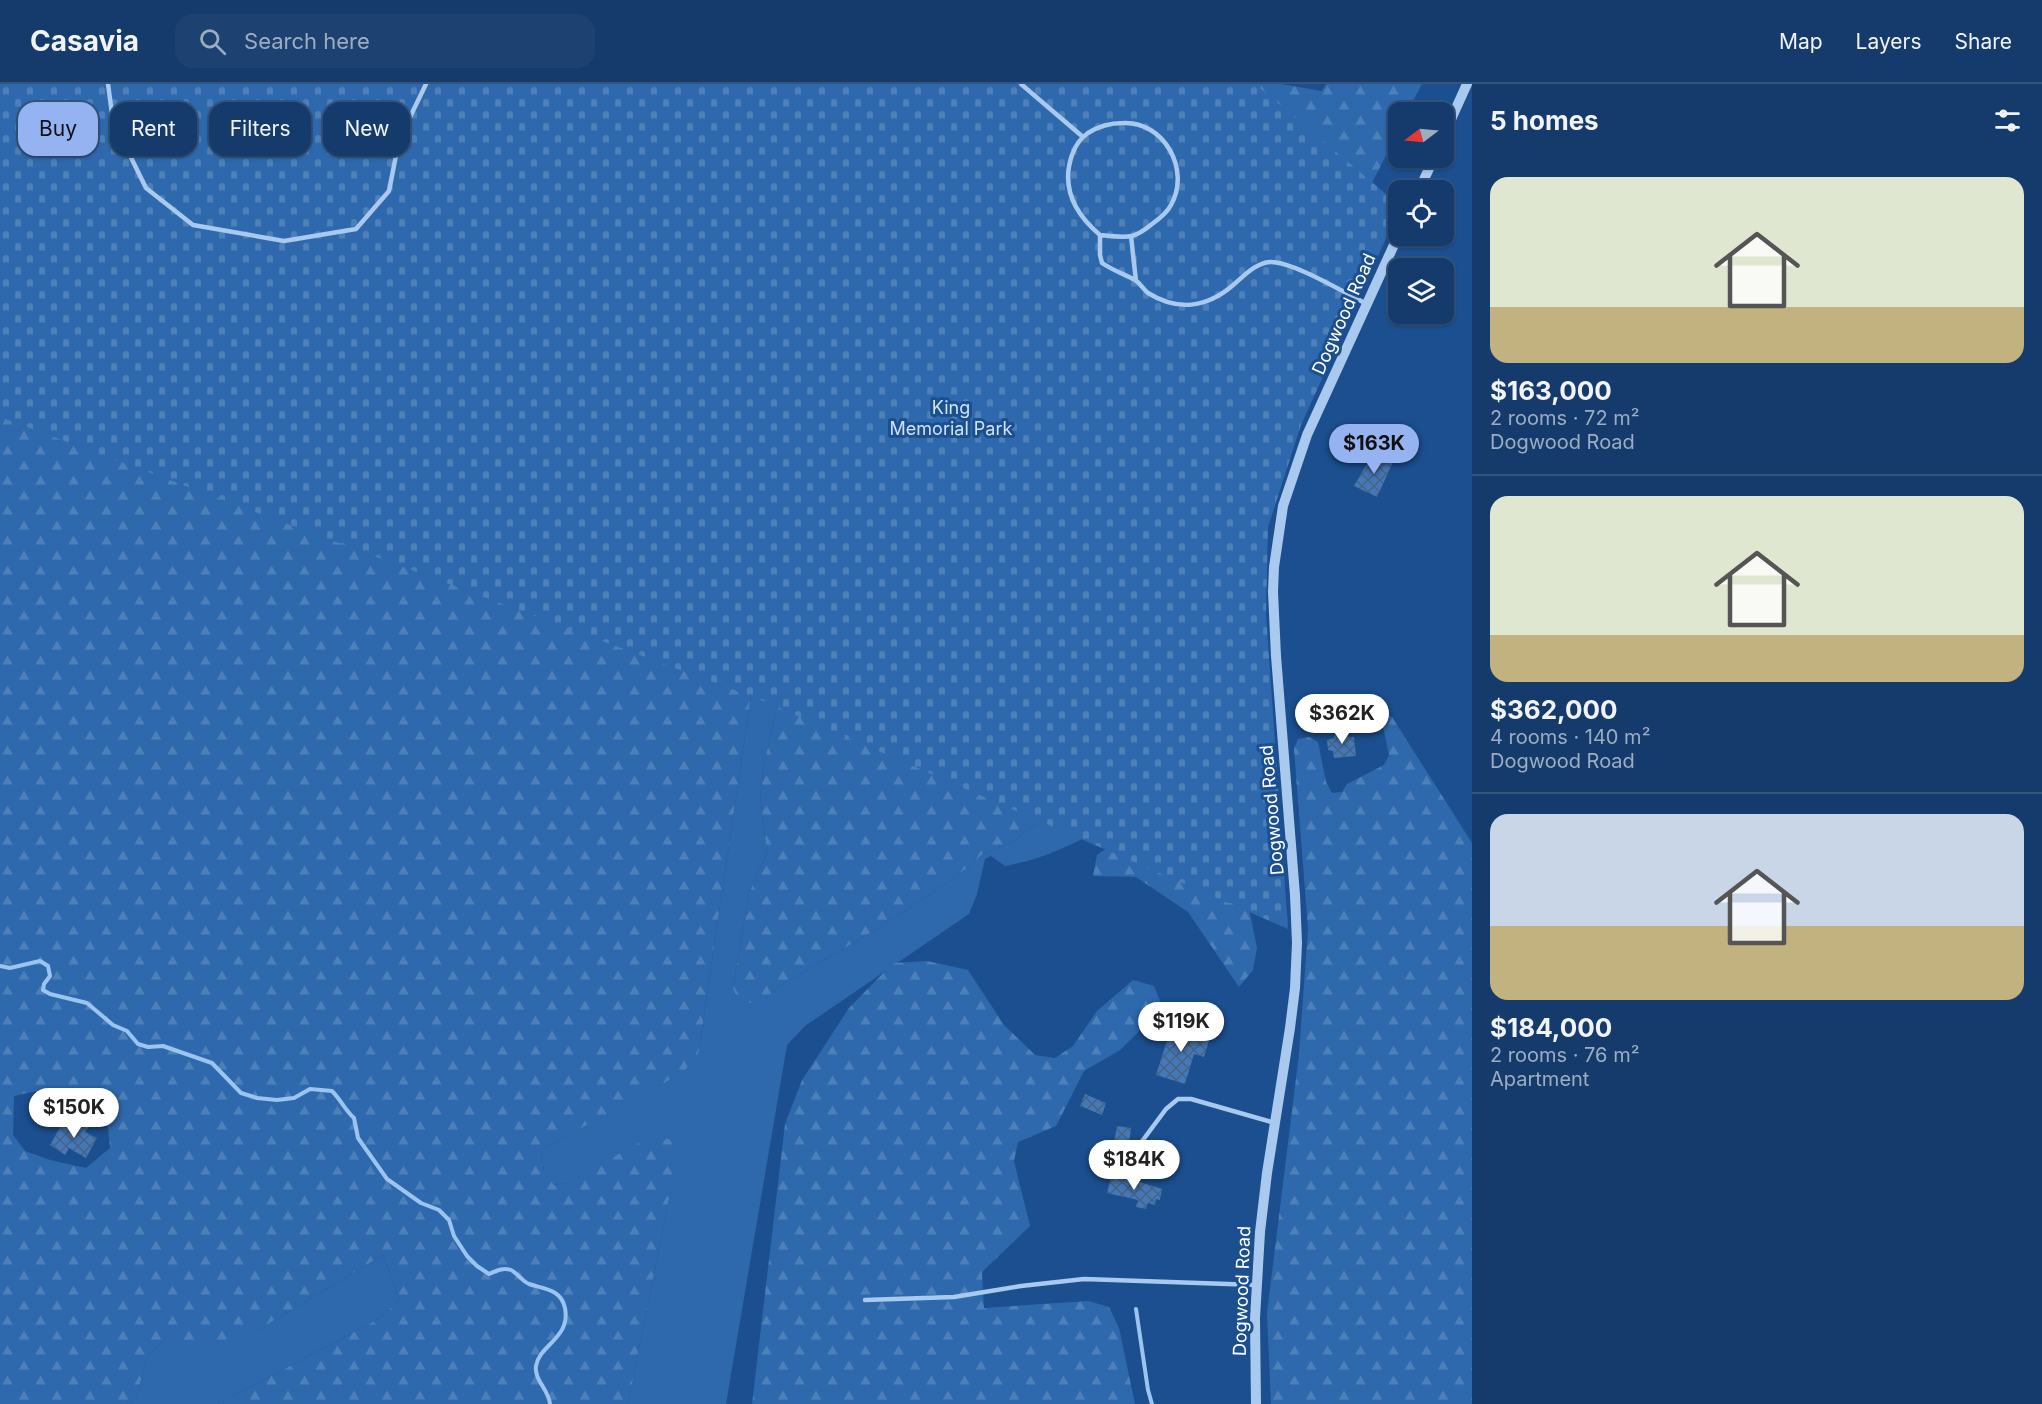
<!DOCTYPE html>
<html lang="en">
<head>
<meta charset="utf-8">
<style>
	:root { --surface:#143b6b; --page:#1d4271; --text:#f1f3f6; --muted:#9dadc1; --line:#33557e; --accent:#95b2f1 }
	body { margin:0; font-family:Inter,sans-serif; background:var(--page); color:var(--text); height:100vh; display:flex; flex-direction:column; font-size:22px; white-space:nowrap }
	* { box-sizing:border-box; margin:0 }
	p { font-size:20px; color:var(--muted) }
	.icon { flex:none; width:33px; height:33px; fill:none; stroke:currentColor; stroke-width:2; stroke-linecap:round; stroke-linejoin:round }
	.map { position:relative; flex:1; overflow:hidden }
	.panel { display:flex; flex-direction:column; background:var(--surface); width:570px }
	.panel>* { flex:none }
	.guide { position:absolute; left:18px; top:18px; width:570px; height:54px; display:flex; gap:12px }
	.needle { width:39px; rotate:254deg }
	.controls { position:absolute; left:1388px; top:18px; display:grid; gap:12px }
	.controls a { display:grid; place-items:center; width:66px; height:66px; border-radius:12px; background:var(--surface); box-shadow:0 2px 4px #0004,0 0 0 2px var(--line); font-size:30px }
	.price { position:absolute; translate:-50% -51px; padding:0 14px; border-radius:21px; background:#fff; color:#222; font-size:20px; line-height:39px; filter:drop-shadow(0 2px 3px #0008) }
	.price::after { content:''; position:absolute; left:50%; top:36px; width:18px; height:14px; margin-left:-9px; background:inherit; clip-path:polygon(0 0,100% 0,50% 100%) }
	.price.active { background:var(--accent); color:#111 }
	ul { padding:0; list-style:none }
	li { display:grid; align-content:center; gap:12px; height:318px; padding:0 18px }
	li+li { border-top:2px solid var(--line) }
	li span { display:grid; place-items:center; height:186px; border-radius:18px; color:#555 }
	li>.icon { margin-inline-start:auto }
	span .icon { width:108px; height:108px; fill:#fffc; stroke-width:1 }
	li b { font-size:26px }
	h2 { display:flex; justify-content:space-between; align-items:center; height:72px; padding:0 18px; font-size:26px }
	.pill { padding:0 21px; border-radius:18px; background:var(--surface); box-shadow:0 2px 4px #0004,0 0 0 2px var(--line); font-size:21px; line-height:54px }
	.pill.active { background:var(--accent); color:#111 }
	header { display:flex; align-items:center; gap:36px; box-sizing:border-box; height:84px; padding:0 30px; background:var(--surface); border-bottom:2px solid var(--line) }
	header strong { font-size:28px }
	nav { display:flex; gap:33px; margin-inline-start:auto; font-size:21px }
	.search { width:420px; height:54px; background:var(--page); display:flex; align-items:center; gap:15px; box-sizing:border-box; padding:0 21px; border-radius:18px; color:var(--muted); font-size:22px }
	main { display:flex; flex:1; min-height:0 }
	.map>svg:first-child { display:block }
	.grass { fill:#2e69ad }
	.forest { fill:url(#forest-firs); fill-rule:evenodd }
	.cemetery { fill:url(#cemetery-stones) }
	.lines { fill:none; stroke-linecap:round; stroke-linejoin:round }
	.stream { stroke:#9cc4f0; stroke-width:4 }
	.building { fill:url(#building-cross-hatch) }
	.service { stroke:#a9c9ee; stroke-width:4.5 }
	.tertiary { stroke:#a9c9ee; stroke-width:10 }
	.labels { text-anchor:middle; stroke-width:6; stroke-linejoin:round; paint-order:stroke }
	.street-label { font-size:18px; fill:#fff; stroke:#1b4f8f }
	.park-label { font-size:18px; fill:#cfe3fa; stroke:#1b4f8f }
</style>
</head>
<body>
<header>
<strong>Casavia</strong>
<div class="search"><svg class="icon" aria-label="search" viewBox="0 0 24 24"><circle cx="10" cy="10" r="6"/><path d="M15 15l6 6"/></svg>Search here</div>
<nav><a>Map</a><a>Layers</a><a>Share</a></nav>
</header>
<main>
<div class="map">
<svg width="1472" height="1320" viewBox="0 0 1472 1320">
	<defs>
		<pattern id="forest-firs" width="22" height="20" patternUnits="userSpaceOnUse" patternTransform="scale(1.5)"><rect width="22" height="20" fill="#2e69ad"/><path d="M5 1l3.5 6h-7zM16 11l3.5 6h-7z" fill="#4d80b9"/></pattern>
		<pattern id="cemetery-stones" width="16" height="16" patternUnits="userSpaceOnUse" patternTransform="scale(1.5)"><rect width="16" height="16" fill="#2e69ad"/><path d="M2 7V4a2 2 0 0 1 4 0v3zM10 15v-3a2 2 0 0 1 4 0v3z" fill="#4d80b9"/></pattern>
		<pattern id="building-cross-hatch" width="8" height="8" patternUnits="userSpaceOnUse" patternTransform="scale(1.5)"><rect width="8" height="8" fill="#4478b7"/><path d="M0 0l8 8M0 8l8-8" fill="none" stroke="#486282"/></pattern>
	</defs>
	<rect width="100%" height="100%" fill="#1b4f8f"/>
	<path class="grass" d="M769 488 777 621 765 676 760 711 767 769 749 809 733 904 738 917 762 918 778 903 880 843 926 813 970 782 981 771 1014 757 1081 704 1100 746C1069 762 1040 776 1005 782L991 772 985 775 977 810 969 830 805 942 787 961 726 1320H628L671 1105 566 1099 553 1101 544 1088 541 1066 681 989 698 972Z
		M383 1171 400 1216 377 1236 218 1320H127L136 1315 146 1276 161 1258 258 1246Z"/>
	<path class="forest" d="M1237 0H1281L1322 7 1326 0H1422L1407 28H1398V47L1367 109Z
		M0 192 769 488 698 972 682 989 541 1066 544 1088 554 1101 566 1099 648 1054 669 1055 677 1063 671 1105 628 1320H218L377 1236 400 1216 383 1171 258 1246 187 1268 161 1258 146 1276 136 1315 127 1320H0ZM50 1004 89 1015 108 1044 110 1064 86 1084 50 1076 25 1067 13 1051 14 1012Z
		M777 621 1081 704 1014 757 981 771 970 782 926 813 880 843 778 903 762 918 749 919 738 917 733 904 749 809 767 769 760 711 765 676Z
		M1380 628 1392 633 1472 759V1320H1271L1267 1229 1299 970 1308 845 1294 665 1298 655 1309 653 1318 658 1326 698 1332 709 1342 708 1347 700 1384 681 1389 671Z
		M1186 709 1248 820 1257 864 1253 886 1239 903 1188 828 1136 793 1093 792 1097 771Z
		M927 877 968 886 1004 941 1035 971 1055 974 1073 962 1097 927 1133 896 1154 902 1163 924 1120 966 1084 987 1056 1042 1018 1058 1014 1077 1030 1142 982 1188 984 1224 1088 1217 1109 1223 1119 1244 1135 1320H752L785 1040 802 996 849 924 893 879Z"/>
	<path class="cemetery" d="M0 0H1255L1398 120V128L1301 341 1268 443 1266 530 1288 845 761 616 0 333Z"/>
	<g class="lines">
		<path class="stream" d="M0 882 10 884 40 877 48 882 50 892 44 900 43 906 50 910 87 919 113 941 127 947 138 960 148 963 163 962 212 979 241 1009 257 1014 277 1016 294 1014 310 1005 332 1007C341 1016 345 1026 354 1034L358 1054 387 1095 421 1119 439 1126 449 1136 454 1152 467 1172 477 1182 489 1190C496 1187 503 1183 511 1186 517 1189 522 1197 529 1200 544 1205 561 1205 565 1224 571 1254 539 1261 536 1282 534 1296 549 1306 550 1320
			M1136 1225 1148 1306 1152 1320"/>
	</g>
	<path class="building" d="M1373 369 1393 378 1377 413 1354 402Z
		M1347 645 1348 653H1354L1356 672 1334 674 1333 667 1328 666 1327 656 1334 654V647Z
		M1172 941 1210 953 1204 973 1194 970 1185 1000 1156 991Z
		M1085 1010 1106 1019 1102 1031 1080 1022Z
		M64 1036 76 1043 80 1036 90 1041 85 1048 97 1054 86 1074 69 1064 65 1071 50 1061Z
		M1117 1042 1131 1044 1129 1061 1114 1059Z
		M1112 1089 1162 1105 1160 1116 1156 1115 1155 1121 1148 1119 1146 1125 1136 1123 1138 1116 1107 1109Z"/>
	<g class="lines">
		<path class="service" d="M108 0 113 37 146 104 193 141 284 157 356 145 389 107 399 56 426 0
			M1021 0 1083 53
			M1100 151C1110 152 1122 154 1132 152 1139 150 1146 145 1152 140 1159 135 1167 129 1171 121 1191 86 1164 37 1123 39 1111 39 1099 42 1088 49 1081 54 1075 62 1072 71 1061 103 1075 130 1100 151V171L1102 179C1112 186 1124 190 1135 196 1140 199 1143 205 1148 209 1177 227 1206 224 1232 202 1243 193 1255 179 1270 178 1292 177 1345 209 1367 220
			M1131 152 1136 197
			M1137 1064 1166 1025 1178 1015H1191L1275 1039
			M865 1216 954 1213 1021 1202 1084 1195 1256 1201"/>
		<path class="tertiary" d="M1443 53 1467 0
			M1419 106 1434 74
			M1256 1320 1255 1234 1260 1148 1267 1089 1290 944 1295 904 1297 859 1295 811 1276 572 1273 508 1274 483 1283 422 1307 351 1398 152"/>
	</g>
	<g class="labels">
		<g class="street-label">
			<text transform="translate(1344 230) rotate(-66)" y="6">Dogwood Road</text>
			<text transform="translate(1272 726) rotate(-95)" y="6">Dogwood Road</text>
			<text transform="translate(1242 1207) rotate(-88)" y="6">Dogwood Road</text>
		</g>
		<g class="park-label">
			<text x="951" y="330">King<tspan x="951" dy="21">Memorial Park</tspan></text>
		</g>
	</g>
</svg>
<div class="controls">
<a><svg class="needle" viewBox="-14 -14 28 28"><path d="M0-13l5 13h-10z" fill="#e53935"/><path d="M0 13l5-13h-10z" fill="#9dadc1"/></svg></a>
<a><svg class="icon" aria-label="locate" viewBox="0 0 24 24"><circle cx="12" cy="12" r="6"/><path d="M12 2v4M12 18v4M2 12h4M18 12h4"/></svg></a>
<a><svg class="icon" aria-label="layers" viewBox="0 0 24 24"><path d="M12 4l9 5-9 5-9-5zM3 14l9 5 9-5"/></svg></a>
</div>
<b class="price active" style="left:1374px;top:391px">$163K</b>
<b class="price" style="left:1342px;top:661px">$362K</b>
<b class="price" style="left:1181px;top:969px">$119K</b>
<b class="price" style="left:74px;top:1055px">$150K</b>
<b class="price" style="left:1134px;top:1107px">$184K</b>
<div class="guide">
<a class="pill active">Buy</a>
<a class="pill">Rent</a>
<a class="pill">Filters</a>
<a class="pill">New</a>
</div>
</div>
<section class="panel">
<h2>5 homes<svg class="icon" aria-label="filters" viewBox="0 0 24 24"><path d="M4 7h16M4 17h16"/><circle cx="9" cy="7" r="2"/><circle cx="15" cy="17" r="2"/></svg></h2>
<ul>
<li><span style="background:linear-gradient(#dfe7d0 70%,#c2b280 0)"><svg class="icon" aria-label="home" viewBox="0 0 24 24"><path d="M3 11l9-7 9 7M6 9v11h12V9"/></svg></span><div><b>$163,000</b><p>2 rooms · 72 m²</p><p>Dogwood Road</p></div></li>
<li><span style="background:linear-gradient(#dfe7d0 75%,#c2b280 0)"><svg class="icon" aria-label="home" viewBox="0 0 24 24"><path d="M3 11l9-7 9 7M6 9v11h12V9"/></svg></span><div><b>$362,000</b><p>4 rooms · 140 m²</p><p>Dogwood Road</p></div></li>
<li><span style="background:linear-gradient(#c9d6e8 60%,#c2b280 0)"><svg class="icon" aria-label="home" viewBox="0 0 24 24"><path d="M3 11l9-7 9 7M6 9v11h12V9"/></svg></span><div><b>$184,000</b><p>2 rooms · 76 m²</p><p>Apartment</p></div></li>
</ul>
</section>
</main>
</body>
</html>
